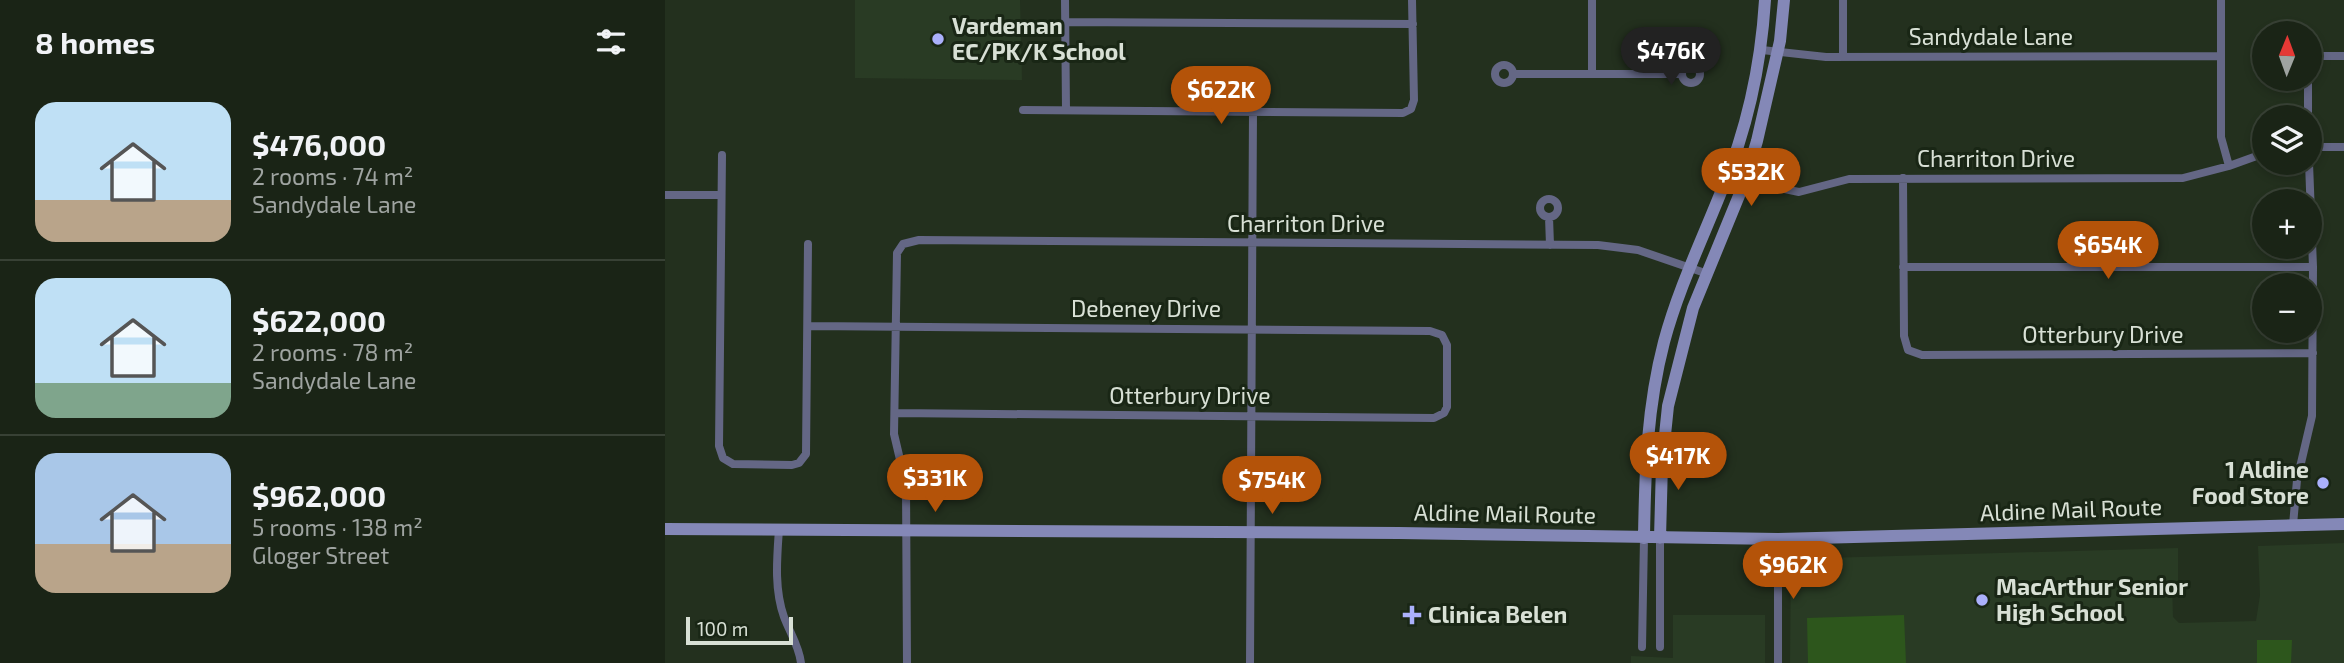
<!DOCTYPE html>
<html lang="en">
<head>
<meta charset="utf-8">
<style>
	:root { --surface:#1a2416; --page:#232c1f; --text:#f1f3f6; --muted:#9fa4a1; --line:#384135; --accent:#b45309 }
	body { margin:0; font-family:"Exo 2",sans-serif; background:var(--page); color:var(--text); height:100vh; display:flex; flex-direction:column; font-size:26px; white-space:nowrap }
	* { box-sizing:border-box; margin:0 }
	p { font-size:23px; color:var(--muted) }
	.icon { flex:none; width:38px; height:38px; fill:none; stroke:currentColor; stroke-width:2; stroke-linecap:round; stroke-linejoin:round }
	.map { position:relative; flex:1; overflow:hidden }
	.sheet { display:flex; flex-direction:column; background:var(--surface); width:665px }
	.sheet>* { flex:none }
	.needle { width:46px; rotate:1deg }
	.buttons { position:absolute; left:1587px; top:21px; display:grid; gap:14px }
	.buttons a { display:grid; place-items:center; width:70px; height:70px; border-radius:50%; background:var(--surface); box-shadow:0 4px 10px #0003,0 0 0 2px var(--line); font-size:35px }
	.scale { position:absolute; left:21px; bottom:18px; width:107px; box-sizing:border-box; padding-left:7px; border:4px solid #d8e0d5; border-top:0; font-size:19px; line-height:24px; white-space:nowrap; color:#d8e0d5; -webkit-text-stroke:5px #192615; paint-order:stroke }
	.price { position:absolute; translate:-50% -60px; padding:0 16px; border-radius:24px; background:var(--accent); color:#fff; font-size:23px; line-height:46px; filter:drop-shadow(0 2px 4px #0008) }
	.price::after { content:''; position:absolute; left:50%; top:42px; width:21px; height:16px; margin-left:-10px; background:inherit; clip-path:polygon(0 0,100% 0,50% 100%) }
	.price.current { background:#222; color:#fff }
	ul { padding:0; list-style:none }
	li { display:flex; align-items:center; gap:21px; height:175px; padding:0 35px }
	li+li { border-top:2px solid var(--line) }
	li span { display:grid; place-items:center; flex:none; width:196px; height:140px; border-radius:21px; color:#555 }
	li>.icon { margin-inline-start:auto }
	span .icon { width:84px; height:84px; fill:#fffc; stroke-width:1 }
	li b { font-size:30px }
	h2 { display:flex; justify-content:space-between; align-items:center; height:84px; padding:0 35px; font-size:30px }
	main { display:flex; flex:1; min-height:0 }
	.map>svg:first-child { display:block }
	.built { fill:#293b24 }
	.green { fill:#2d561c }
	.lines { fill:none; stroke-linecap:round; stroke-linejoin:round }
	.street { stroke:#646785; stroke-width:8 }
	.secondary { stroke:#8488b7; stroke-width:12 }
	.poi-dot { fill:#aab0fb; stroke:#192615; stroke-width:2.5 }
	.labels { text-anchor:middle; stroke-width:6; stroke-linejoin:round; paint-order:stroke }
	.poi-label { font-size:23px; font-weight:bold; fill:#d8e0d5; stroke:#192615; text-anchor:start }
	.street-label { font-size:23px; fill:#d8e0d5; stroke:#192615 }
</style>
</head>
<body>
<main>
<section class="sheet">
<h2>8 homes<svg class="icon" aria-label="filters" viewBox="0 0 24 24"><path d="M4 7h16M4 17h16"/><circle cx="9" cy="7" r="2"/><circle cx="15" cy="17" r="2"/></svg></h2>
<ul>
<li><span style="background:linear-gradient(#bfe0f5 70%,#b9a48a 0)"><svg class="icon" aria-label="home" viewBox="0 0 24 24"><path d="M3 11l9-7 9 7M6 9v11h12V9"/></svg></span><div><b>$476,000</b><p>2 rooms · 74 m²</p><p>Sandydale Lane</p></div></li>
<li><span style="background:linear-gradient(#bfe0f5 75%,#7fa58c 0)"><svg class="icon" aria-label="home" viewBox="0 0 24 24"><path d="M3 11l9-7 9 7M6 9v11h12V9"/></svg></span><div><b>$622,000</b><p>2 rooms · 78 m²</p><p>Sandydale Lane</p></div></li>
<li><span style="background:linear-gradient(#a9c7e8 65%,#b9a48a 0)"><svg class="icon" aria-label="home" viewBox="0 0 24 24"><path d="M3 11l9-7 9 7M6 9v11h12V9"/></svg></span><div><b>$962,000</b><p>5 rooms · 138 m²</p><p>Gloger Street</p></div></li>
</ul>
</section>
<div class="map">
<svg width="1679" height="663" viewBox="0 0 1679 663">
	<rect width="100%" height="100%" fill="#23301e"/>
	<path class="built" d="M190 0H355L357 80 190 78Z
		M1679 543V663H1125L1126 559 1513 548V584H1507L1508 617 1514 623 1591 621 1595 595 1593 546Z
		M1008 615H1100V663H966V656L1008 658Z"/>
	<path class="green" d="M1239 615 1241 663H1143L1142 618Z
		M1592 640H1627L1626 663H1592Z"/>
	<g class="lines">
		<path class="street" d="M400 0 401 110
			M1178 0V57
			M1556 0V137L1564 166
			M400 22 748 24
			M1097 50 1161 57 1556 56
			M1017 74a9 9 0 1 1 18 0a9 9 0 1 1-18 0Z
			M830 74a9 9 0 1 1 18 0a9 9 0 1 1-18 0Z
			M1645 67 1655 56H1679
			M927 73V0
			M849 74H1016
			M1643 79V117
			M358 110 738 113 746 109 749 100 747 0
			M1645 147H1679
			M57 155 54 446 58 458 68 464 127 465 134 463 141 454 143 244
			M1063 174 1080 181 1134 192 1184 179 1518 178 1564 166 1600 153
			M1238 178 1239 336 1243 350 1257 355 1648 353
			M0 195H56
			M875 208a9 9 0 1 1 18 0a9 9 0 1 1-18 0Z
			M884 217 885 245
			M1238 267H1648
			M143 326 765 331 777 335 782 345V407L779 413 769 418 230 413
			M1628 525 1632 480 1647 416 1648 267 1644 163
			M114 529C112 558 109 589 119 617 125 633 134 646 136 663
			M977 647 979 538
			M995 647V538
			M242 663 241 485 229 434 232 253 238 244 254 240 933 245 973 250 1040 273
			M585 663 588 111
			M1113 663V539"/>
		<path class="secondary" d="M0 529 734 533 1113 539 1679 524
			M979 538C980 471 982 407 999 342 1013 290 1036 242 1056 192 1082 130 1096 66 1100 0
			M995 538 997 464 1003 406 1028 308 1080 181 1092 141 1115 41 1119 0"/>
	</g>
	<g class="poi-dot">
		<circle cx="273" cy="39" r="7"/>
		<circle cx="1658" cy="483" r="7"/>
		<circle cx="1317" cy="600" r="7"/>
		<path d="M743.5 604.5h7v7h7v7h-7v7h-7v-7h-7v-7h7z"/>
	</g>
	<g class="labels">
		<g class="poi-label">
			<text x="287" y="34">Vardeman<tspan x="287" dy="26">EC/PK/K School</tspan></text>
			<text x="1644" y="478" text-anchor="end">1 Aldine<tspan x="1644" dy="26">Food Store</tspan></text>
			<text x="1331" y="595">MacArthur Senior<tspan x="1331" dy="26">High School</tspan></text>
			<text x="763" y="623">Clinica Belen</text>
		</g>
		<g class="street-label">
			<text x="1326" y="45">Sandydale Lane</text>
			<text x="1331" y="167">Charriton Drive</text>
			<text x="641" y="232">Charriton Drive</text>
			<text x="481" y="317">Debeney Drive</text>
			<text x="1438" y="343">Otterbury Drive</text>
			<text x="525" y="404">Otterbury Drive</text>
			<text transform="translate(1406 510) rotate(-2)" y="8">Aldine Mail Route</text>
			<text transform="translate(840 514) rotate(1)" y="8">Aldine Mail Route</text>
		</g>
	</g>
</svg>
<div class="buttons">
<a><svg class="needle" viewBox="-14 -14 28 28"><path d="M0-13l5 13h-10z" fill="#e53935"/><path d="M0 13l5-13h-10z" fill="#9fa4a1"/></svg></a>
<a><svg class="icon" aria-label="layers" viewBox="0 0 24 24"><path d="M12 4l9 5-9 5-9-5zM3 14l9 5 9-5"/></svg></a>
<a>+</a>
<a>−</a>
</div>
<div class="scale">100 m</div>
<b class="price current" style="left:1006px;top:87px">$476K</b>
<b class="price" style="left:556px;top:126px">$622K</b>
<b class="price" style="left:1086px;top:208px">$532K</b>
<b class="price" style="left:1443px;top:281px">$654K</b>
<b class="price" style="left:1013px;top:492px">$417K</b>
<b class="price" style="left:270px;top:514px">$331K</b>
<b class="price" style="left:607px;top:516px">$754K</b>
<b class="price" style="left:1128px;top:601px">$962K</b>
</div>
</main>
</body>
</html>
